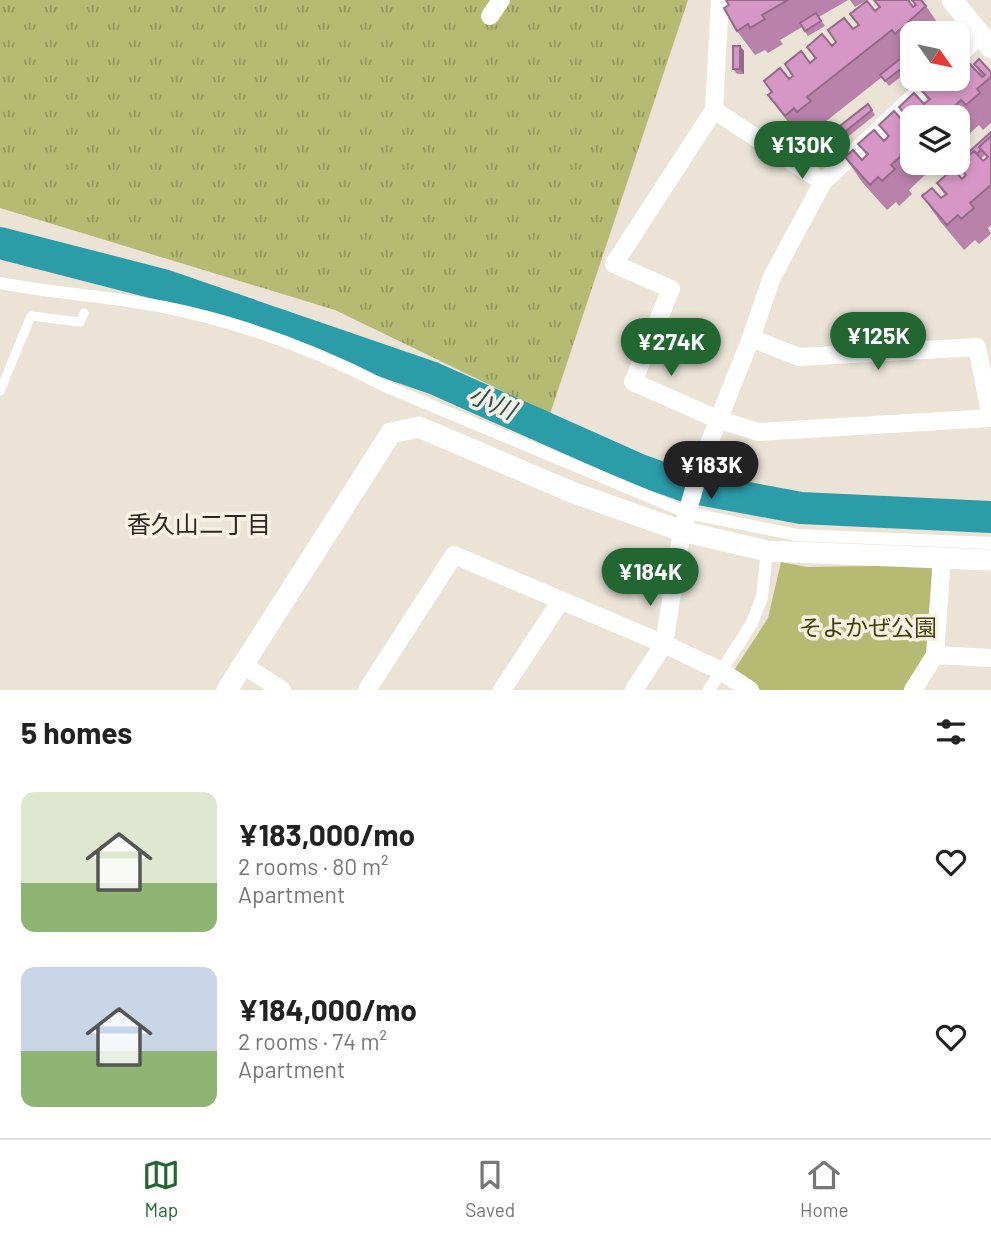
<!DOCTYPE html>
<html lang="en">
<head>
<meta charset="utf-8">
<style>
	:root { --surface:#fff; --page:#f6f6f6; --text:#222; --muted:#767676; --line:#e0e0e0; --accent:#226732 }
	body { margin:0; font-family:Barlow,"Noto Sans JP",sans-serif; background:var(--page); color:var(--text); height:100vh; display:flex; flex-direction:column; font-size:26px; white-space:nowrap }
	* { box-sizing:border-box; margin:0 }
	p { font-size:23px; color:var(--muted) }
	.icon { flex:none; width:38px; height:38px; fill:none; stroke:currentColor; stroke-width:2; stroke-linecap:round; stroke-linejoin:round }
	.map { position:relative; height:690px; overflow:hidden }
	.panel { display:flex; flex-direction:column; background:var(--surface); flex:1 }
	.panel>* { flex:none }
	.needle { width:46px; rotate:123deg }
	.fabs { position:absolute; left:900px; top:21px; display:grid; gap:14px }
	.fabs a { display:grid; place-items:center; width:70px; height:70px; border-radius:14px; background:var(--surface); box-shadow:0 4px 10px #0003; font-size:35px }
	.price { position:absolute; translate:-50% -60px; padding:0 16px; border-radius:24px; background:var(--accent); color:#fff; font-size:23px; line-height:46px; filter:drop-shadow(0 2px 4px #0008) }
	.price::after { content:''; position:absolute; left:50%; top:42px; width:21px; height:16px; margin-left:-10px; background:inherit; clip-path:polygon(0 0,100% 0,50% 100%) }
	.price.selected { background:#222; color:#fff }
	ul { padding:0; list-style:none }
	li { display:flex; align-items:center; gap:21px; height:175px; padding:0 21px }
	li span { display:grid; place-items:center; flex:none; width:196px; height:140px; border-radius:14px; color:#555 }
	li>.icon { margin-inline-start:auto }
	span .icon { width:84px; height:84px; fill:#fffc; stroke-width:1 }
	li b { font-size:30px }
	h2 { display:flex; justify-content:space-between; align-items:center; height:84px; padding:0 21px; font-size:30px }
	.menu { display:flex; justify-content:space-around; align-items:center; height:98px; border-top:2px solid var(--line); background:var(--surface); font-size:19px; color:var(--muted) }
	.menu a { display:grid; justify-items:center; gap:4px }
	.menu .selected { color:var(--accent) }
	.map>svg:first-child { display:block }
	.grass { fill:url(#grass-tufts) }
	.park { fill:#b5bb72 }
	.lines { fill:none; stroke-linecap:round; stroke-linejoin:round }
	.river { stroke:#2b9da9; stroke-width:32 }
	.service { stroke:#fff; stroke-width:9 }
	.pedestrian { stroke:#fff; stroke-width:12 }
	.minor { stroke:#fff; stroke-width:18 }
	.tertiary { stroke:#fff; stroke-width:21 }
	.wall { fill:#b982aa; fill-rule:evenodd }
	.shaded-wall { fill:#966a8b }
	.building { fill:#d797c6; stroke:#966a8b; stroke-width:2 }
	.labels { text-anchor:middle; stroke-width:7; stroke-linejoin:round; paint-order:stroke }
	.park-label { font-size:23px; fill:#3e4003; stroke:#f7f0e3 }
	.water-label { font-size:24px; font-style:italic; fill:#225157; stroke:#f7f0e3 }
	.neighbourhood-label { font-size:24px; fill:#2a2722; stroke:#f7f0e3 }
</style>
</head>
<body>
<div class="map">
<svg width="991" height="690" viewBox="0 0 991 690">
	<defs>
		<pattern id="grass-tufts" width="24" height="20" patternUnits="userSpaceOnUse" patternTransform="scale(1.75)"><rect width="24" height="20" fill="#b5bb72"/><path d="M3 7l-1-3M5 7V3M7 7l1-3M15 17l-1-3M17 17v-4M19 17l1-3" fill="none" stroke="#93985d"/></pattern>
	</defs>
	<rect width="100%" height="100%" fill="#eae3d6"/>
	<path class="grass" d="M0 0H688L550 414 335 310 0 208Z"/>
	<path class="park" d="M781 562 807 567 936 565 928 661 909 690H761L733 672 768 618Z"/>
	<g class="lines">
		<path class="river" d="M0 243 163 285 433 378 640 470 688 487 801 508 991 517"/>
		<path class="service" d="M0 391 31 316 80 322 84 313"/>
		<path class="pedestrian" d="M0 283C54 294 110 296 164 307 239 322 317 351 385 386L688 513 797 535 991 543
			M709 690 752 623 762 597 767 551"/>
		<path class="minor" d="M720 0 714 110 823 182
			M490 16 501 0
			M957 57 979 36
			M714 110 614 264 671 289 633 382 717 419 758 432 991 418
			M751 338 799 357 977 347 991 417
			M935 655 991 658
			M243 665 282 690
			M367 690 454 555 664 644 721 671 750 690
			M502 690 560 602
			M634 690 664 644 682 531 702 461 751 338 772 277 823 182 933 79
			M913 690 935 655 942 557"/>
		<path class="tertiary" d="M952 0 991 48
			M227 690 391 433 419 427 574 493 682 531 767 551 991 560"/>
	</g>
	<path class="wall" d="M726 0H848L819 17 825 26 808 36 802 27 780 40 783 44 768 53 765 50 755 55 737 31 729 5Z
		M850 0H867L855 7Z
		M874 0 913 7 915 5 911 0 926 6 943 31 940 33H912V58L909 55 907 57 912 64V68L889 86 882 77 825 122 828 126 814 137 812 133 802 141 768 95 772 93 764 81 789 79 793 76 785 64 810 63 815 59 807 47 832 46 836 42 828 30 853 29 858 25 850 14 875 11 879 8Z
		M740 46 744 51V74H737L733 69Z
		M974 64 991 72V123L983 130 979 125 957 145V117H912V163H938L909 190 912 194 899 206 896 202 887 210 862 182 845 157 862 160 867 156 858 144 884 141 888 137 879 125 904 122 907 119 899 107 924 104 928 100 920 89 944 85 948 81 946 79H957L964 66 982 77Z
		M868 104 875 115 839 144 831 133Z
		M991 132V225L988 228 991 234 979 244 975 240 964 250 940 221 922 196 941 198 945 195 937 183 962 179 965 176 957 165ZM985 155 987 158 983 161 980 159Z"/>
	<path class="shaded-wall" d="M740 46 744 51V74L740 69Z"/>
	<path class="building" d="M726 0H788L762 15 765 19 750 28 748 24 737 31 724 8 729 5Z
		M874 0H908L913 7 916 5 912 0H921L926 6 895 34 892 30 807 97 811 101 797 112 794 108 785 116 768 95 772 92 764 81 780 68 789 79 793 76 785 64 801 51 810 63 816 58 807 47 822 34 832 46 836 42 828 30 844 18 853 29 859 25 850 14 867 1 875 11 880 7Z
		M816 13 821 21 805 31 800 23Z
		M733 46H740V69H733Z
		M905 55 910 62 885 81 880 75Z
		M957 58 964 66 968 62 982 77 985 75 974 64 979 59 991 72V77L977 89 980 93 966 105 961 100 943 117H912V146L891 165 895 169 882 181 878 177 870 185 845 157 853 150 862 160 868 154 858 144 874 130 884 141 889 136 879 125 894 111 904 122 908 118 899 107 914 93 924 104 930 99 920 89 931 79H939L944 85 949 80 948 79H957Z
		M868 104 872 110 836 139 831 133Z
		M991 132V136L979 147 981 150 977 154 974 151 963 161 961 159Z
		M991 136V185L970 203 974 208 961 219 958 215 947 225 922 196 932 188 941 198 947 194 937 183 953 169 962 179 966 175 957 165 974 151 983 161 988 157 979 147Z"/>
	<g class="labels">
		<g class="park-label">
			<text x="868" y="636">そよかぜ公園</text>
		</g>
		<g class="water-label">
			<text transform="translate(492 403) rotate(23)" y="8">小川</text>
		</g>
		<g class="neighbourhood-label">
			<text x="199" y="533">香久山二丁目</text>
		</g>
	</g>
</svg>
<div class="fabs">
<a><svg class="needle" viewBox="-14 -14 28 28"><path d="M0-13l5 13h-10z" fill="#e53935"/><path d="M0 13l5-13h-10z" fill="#767676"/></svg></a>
<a><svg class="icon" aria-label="layers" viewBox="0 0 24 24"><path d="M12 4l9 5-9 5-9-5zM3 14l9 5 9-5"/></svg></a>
</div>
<b class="price" style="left:802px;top:181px">¥130K</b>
<b class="price" style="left:878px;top:372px">¥125K</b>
<b class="price" style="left:671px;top:378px">¥274K</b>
<b class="price selected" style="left:711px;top:501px">¥183K</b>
<b class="price" style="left:650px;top:608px">¥184K</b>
</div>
<section class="panel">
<h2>5 homes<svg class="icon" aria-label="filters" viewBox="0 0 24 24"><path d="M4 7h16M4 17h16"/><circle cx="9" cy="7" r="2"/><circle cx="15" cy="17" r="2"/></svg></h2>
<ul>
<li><span style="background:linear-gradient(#dfe7d0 65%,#8fb573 0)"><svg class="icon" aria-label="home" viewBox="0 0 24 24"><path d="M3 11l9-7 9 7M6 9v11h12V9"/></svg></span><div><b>¥183,000/mo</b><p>2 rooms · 80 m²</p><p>Apartment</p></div><svg class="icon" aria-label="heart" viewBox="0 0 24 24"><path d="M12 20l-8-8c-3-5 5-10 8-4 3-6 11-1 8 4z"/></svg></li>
<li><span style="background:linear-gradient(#c9d6e8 60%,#8fb573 0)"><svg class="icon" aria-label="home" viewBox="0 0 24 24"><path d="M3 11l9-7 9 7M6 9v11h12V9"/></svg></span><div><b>¥184,000/mo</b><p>2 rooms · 74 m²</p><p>Apartment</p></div><svg class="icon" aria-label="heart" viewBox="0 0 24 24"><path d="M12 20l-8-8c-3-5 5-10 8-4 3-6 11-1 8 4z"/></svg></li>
</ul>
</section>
<nav class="menu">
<a class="selected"><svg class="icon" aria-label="map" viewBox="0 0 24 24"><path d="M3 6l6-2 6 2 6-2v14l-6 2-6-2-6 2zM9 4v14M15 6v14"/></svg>Map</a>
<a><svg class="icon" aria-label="saved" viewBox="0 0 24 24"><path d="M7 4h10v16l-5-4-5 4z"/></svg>Saved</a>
<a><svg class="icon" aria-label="home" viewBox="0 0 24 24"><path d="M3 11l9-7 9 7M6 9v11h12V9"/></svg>Home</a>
</nav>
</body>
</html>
